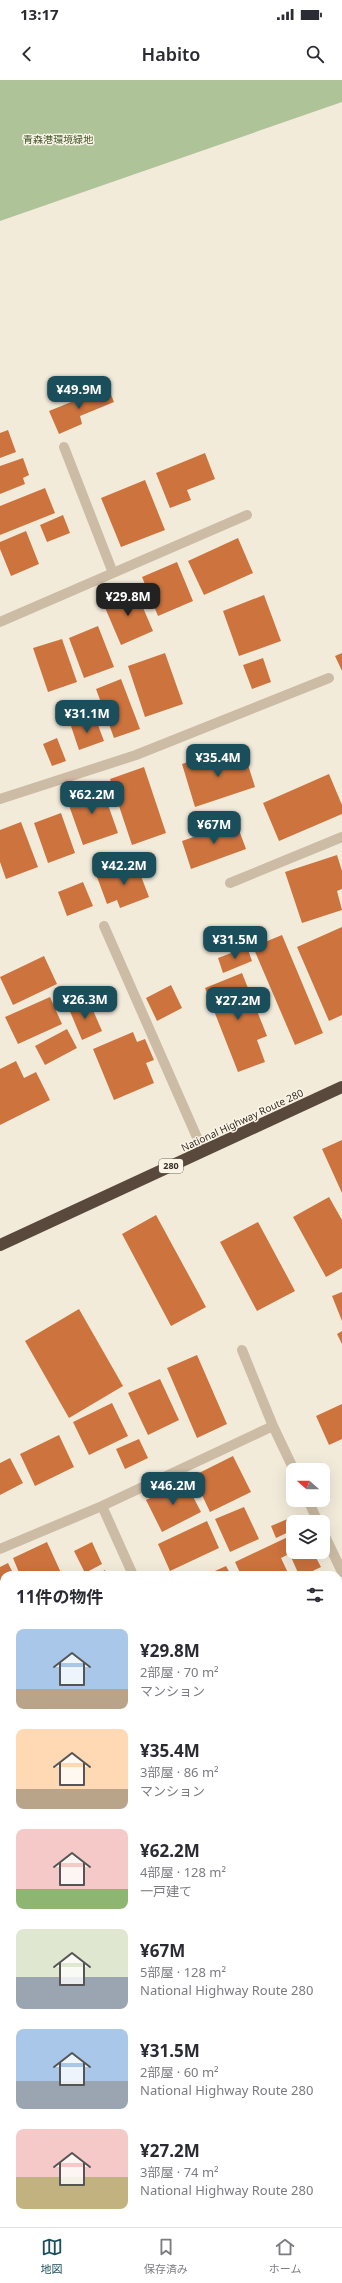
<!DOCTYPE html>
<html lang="ja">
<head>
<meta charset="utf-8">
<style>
	:root { --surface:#fff; --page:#f2f2f3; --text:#2b2b33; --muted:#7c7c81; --line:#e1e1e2; --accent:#1a4e5b }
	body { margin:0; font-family:"Noto Sans","Noto Sans JP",sans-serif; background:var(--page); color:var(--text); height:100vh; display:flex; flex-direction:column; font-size:15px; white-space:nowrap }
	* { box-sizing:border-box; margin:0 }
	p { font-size:13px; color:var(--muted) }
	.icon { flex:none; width:22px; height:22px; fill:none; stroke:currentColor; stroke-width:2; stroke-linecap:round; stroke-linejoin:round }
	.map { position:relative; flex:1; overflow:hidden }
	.drawer { position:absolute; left:0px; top:1491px; width:342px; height:656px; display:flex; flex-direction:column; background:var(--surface); border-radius:12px 12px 0 0; box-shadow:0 4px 16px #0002 }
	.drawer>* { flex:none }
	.needle { width:26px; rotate:291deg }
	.fabs { position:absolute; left:286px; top:1383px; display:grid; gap:8px }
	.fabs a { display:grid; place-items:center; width:44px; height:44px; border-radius:8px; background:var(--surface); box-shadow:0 4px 16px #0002; font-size:20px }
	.price { position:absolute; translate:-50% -34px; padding:0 9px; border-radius:8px; background:var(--accent); color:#fff; font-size:13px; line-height:26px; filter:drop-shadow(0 1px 2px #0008) }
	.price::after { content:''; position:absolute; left:50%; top:24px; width:12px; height:9px; margin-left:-6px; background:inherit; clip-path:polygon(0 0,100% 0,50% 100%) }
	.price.on { background:#222; color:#fff }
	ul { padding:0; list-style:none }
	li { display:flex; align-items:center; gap:12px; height:100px; padding:0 16px }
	li span { display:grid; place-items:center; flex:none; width:112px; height:80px; border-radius:8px; color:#555 }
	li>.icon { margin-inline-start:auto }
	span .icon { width:48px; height:48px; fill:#fffc; stroke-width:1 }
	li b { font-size:17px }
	h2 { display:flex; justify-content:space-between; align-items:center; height:48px; padding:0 16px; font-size:17px }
	.status { display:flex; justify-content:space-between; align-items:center; height:28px; padding:0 20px; background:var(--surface); direction:ltr }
	.status svg { height:11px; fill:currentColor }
	header { display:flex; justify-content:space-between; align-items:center; height:52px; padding:0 16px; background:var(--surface); font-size:18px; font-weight:600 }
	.tab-bar { display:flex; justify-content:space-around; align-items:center; height:56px; border-top:1px solid var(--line); background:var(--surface); font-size:11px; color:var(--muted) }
	.tab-bar a { display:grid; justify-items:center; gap:2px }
	.tab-bar .on { color:var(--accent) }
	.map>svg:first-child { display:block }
	.green { fill:#afc399 }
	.building { fill:#cd733e }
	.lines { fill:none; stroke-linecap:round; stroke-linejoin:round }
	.minor { stroke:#ccbca5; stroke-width:10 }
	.highway { stroke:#59493d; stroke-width:12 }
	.labels { text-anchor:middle; stroke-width:3; stroke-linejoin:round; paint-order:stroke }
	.shield { fill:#faf4e7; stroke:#726961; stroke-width:1 }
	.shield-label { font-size:9px; font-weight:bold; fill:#372e27 }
	.park-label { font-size:10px; fill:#405729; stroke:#faf4e7 }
	.street-label { font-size:10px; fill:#372e27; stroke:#faf4e7 }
</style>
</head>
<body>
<div class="status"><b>13:17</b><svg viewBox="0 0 49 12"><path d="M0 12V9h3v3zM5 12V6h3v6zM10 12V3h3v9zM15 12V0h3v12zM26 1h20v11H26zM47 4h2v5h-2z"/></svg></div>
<header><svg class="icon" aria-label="back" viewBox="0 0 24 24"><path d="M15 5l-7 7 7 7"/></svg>Habito<svg class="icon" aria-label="search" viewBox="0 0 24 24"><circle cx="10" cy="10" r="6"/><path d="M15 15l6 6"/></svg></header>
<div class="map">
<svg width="342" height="2147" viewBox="0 0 342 2147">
	<rect width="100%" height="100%" fill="#f3ebda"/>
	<path class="green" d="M0 0H342V22L0 141Z"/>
	<path class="building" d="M108 307 114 322 80 336 82 344 59 354 49 331Z
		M8 350 16 372 0 378V353Z
		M205 373 215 399 187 410 191 420 170 428 156 393Z
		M23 378 29 395 23 398 25 404 0 414V386Z
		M145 400 165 450 121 467 101 418Z
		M45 408 55 433 0 455V426Z
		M63 435 70 453 47 462 40 445Z
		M26 451 39 484 11 496 0 469V462Z
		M238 458 253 493 204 515 188 481Z
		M177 482 193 521 158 536 142 497Z
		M135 509 153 551 121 565 103 523Z
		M264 515 281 561 239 576 223 531Z
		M98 546 114 587 84 598 69 558Z
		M62 559 77 602 48 612 33 568Z
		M165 573 183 624 145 637 128 586Z
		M342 573V591L335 576Z
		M263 578 271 602 252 609 243 585Z
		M121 599 140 649 114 658 96 609Z
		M95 637 104 661 79 670 71 646Z
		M57 658 66 681 52 686 43 664Z
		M244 672 255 707 195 727 182 684 207 676 210 684Z
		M144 687 166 753 132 765 110 699Z
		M329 694 342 725V734L279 761 263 723Z
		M101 705 118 753 83 765 66 717Z
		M61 733 75 773 48 783 34 743Z
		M21 742 38 787 6 799 0 782V750Z
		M236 742 246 769 191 789 182 761Z
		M337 775 342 791V809L337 811 342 830 302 843 285 792Z
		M136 783 149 817 120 828 117 820 107 824 97 797Z
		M83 802 93 826 67 836 58 812Z
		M342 847V935L329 941 297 867Z
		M282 855 323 953 295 965 253 867Z
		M247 867 252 881 223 893 218 878Z
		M44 876 57 904 13 925 0 897Z
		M242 893 267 956 257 960 265 982 238 992 205 908Z
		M171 905 182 928 157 941 146 918Z
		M50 917 62 944 18 964 5 937Z
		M89 921 102 951 82 960 69 929Z
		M67 949 77 968 45 985 35 966Z
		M133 952 137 962 145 959 154 980 146 983 154 1003 114 1020 93 969Z
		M16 981 24 998 36 992 50 1020 0 1045V989Z
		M342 1060V1113L322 1069Z
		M329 1117 342 1140V1188L326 1197 293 1137Z
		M156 1135 206 1227 171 1246 122 1154Z
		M258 1142 295 1211 257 1231 220 1162Z
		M342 1212V1241L332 1216Z
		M79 1229 123 1306 69 1338 25 1261Z
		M342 1251V1264L337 1254Z
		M197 1275 227 1344 197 1358 167 1288Z
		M160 1299 179 1340 148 1355 128 1313Z
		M112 1323 128 1356 89 1375 73 1342Z
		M342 1324V1359L329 1365 316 1336Z
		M59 1355 74 1387 35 1406 20 1374Z
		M139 1359 148 1378 125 1389 116 1369Z
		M233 1376 251 1412 210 1432 193 1396Z
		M10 1378 23 1403 0 1415V1383Z
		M185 1401 201 1432 162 1452 146 1420Z
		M244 1427 259 1459 230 1472 215 1439Z
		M297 1435 299 1442H293V1450L276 1458 271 1446Z
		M207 1441 219 1468 170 1491 158 1464Z
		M290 1456 293 1462V1472L281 1478 289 1495H241L235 1482Z
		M47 1462 62 1495H20L13 1478Z
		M92 1462 102 1484 85 1493 74 1471Z
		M302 1472H313L321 1487 304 1495H299L291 1477Z
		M8 1483 14 1495H4V1516L0 1518V1487Z
		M226 1486 231 1495H206Z
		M105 1490 107 1495H96Z
		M4 1542V1570L0 1572V1544Z
		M342 1564V1578L338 1579V1565Z
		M4 1594V1619L0 1621V1596Z
		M338 1599 342 1607V1616L338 1618Z
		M342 1630V1676L338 1678V1632Z
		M341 1755 342 1809 338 1811V1757Z
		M0 1911 4 1919V1922L0 1923Z
		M4 1970V2018L0 2020V1972Z
		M4 2040V2075L0 2067V2042Z
		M141 2143H191L193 2147H133Z
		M213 2143H234L227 2147H215Z"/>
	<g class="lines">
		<path class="minor" d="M64 367 113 493
			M0 542 247 435
			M0 719 136 675 329 598
			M230 803 342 757
			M104 846 203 1071
			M242 1270 273 1346
			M308 1420 318 1442
			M102 1426 133 1495
			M323 1452 342 1492
			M0 1469 102 1426 273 1346 294 1390
			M0 1674 4 1682
			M338 1706 342 1704
			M0 1861 4 1859
			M0 2142 2 2147
			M84 2147 91 2143"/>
		<path class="highway" d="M0 1165 342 1007"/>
	</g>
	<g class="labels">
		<rect class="shield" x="159" y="1079" width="24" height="14" rx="3"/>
		<g class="shield-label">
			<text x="171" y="1089">280</text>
		</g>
		<g class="park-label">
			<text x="58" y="63">青森港環境緑地</text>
		</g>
		<g class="street-label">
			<text transform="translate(242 1040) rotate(-25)" y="4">National Highway Route 280</text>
		</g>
	</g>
</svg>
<div class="fabs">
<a><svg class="needle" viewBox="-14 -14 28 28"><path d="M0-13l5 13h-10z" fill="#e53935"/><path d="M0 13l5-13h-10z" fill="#7c7c81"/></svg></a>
<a><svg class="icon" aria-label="layers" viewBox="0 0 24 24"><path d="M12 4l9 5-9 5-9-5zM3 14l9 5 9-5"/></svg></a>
</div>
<b class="price" style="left:79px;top:330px">¥49.9M</b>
<b class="price on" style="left:128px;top:537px">¥29.8M</b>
<b class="price" style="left:87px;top:654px">¥31.1M</b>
<b class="price" style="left:218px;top:698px">¥35.4M</b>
<b class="price" style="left:92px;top:735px">¥62.2M</b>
<b class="price" style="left:214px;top:765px">¥67M</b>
<b class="price" style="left:124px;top:806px">¥42.2M</b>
<b class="price" style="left:235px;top:880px">¥31.5M</b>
<b class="price" style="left:85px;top:940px">¥26.3M</b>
<b class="price" style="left:238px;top:941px">¥27.2M</b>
<b class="price" style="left:173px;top:1426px">¥46.2M</b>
<section class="drawer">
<h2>11件の物件<svg class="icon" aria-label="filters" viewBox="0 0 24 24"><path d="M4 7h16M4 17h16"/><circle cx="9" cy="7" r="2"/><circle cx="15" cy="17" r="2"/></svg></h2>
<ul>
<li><span style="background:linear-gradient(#a9c7e8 75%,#b9a48a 0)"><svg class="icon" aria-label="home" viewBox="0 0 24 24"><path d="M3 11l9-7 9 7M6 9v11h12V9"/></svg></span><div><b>¥29.8M</b><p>2部屋 · 70 m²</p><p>マンション</p></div></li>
<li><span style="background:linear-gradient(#ffd9b3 75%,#b9a48a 0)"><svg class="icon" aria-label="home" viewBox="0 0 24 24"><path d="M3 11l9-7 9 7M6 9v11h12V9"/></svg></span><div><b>¥35.4M</b><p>3部屋 · 86 m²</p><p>マンション</p></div></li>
<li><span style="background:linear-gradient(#f6c9c9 75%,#8fb573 0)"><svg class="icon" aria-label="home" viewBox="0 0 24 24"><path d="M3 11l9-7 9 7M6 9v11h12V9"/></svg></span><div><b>¥62.2M</b><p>4部屋 · 128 m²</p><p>一戸建て</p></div></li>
<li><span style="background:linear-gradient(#dfe7d0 60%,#9aa5b1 0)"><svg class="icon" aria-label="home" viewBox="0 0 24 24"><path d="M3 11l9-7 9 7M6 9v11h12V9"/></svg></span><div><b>¥67M</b><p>5部屋 · 128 m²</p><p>National Highway Route 280</p></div></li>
<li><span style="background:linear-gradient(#a9c7e8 65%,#9aa5b1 0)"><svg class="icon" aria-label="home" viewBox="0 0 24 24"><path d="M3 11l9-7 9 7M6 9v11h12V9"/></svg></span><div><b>¥31.5M</b><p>2部屋 · 60 m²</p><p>National Highway Route 280</p></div></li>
<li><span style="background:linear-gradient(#f6c9c9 60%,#c2b280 0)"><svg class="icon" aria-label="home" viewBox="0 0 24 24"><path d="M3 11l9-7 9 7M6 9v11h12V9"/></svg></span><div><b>¥27.2M</b><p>3部屋 · 74 m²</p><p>National Highway Route 280</p></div></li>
</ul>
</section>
</div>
<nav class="tab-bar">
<a class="on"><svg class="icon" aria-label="map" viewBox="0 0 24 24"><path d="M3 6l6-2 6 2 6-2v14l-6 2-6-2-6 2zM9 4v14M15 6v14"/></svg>地図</a>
<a><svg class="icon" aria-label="saved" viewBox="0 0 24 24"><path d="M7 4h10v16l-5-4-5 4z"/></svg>保存済み</a>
<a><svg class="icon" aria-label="home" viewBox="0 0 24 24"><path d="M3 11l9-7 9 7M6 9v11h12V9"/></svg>ホーム</a>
</nav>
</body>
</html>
